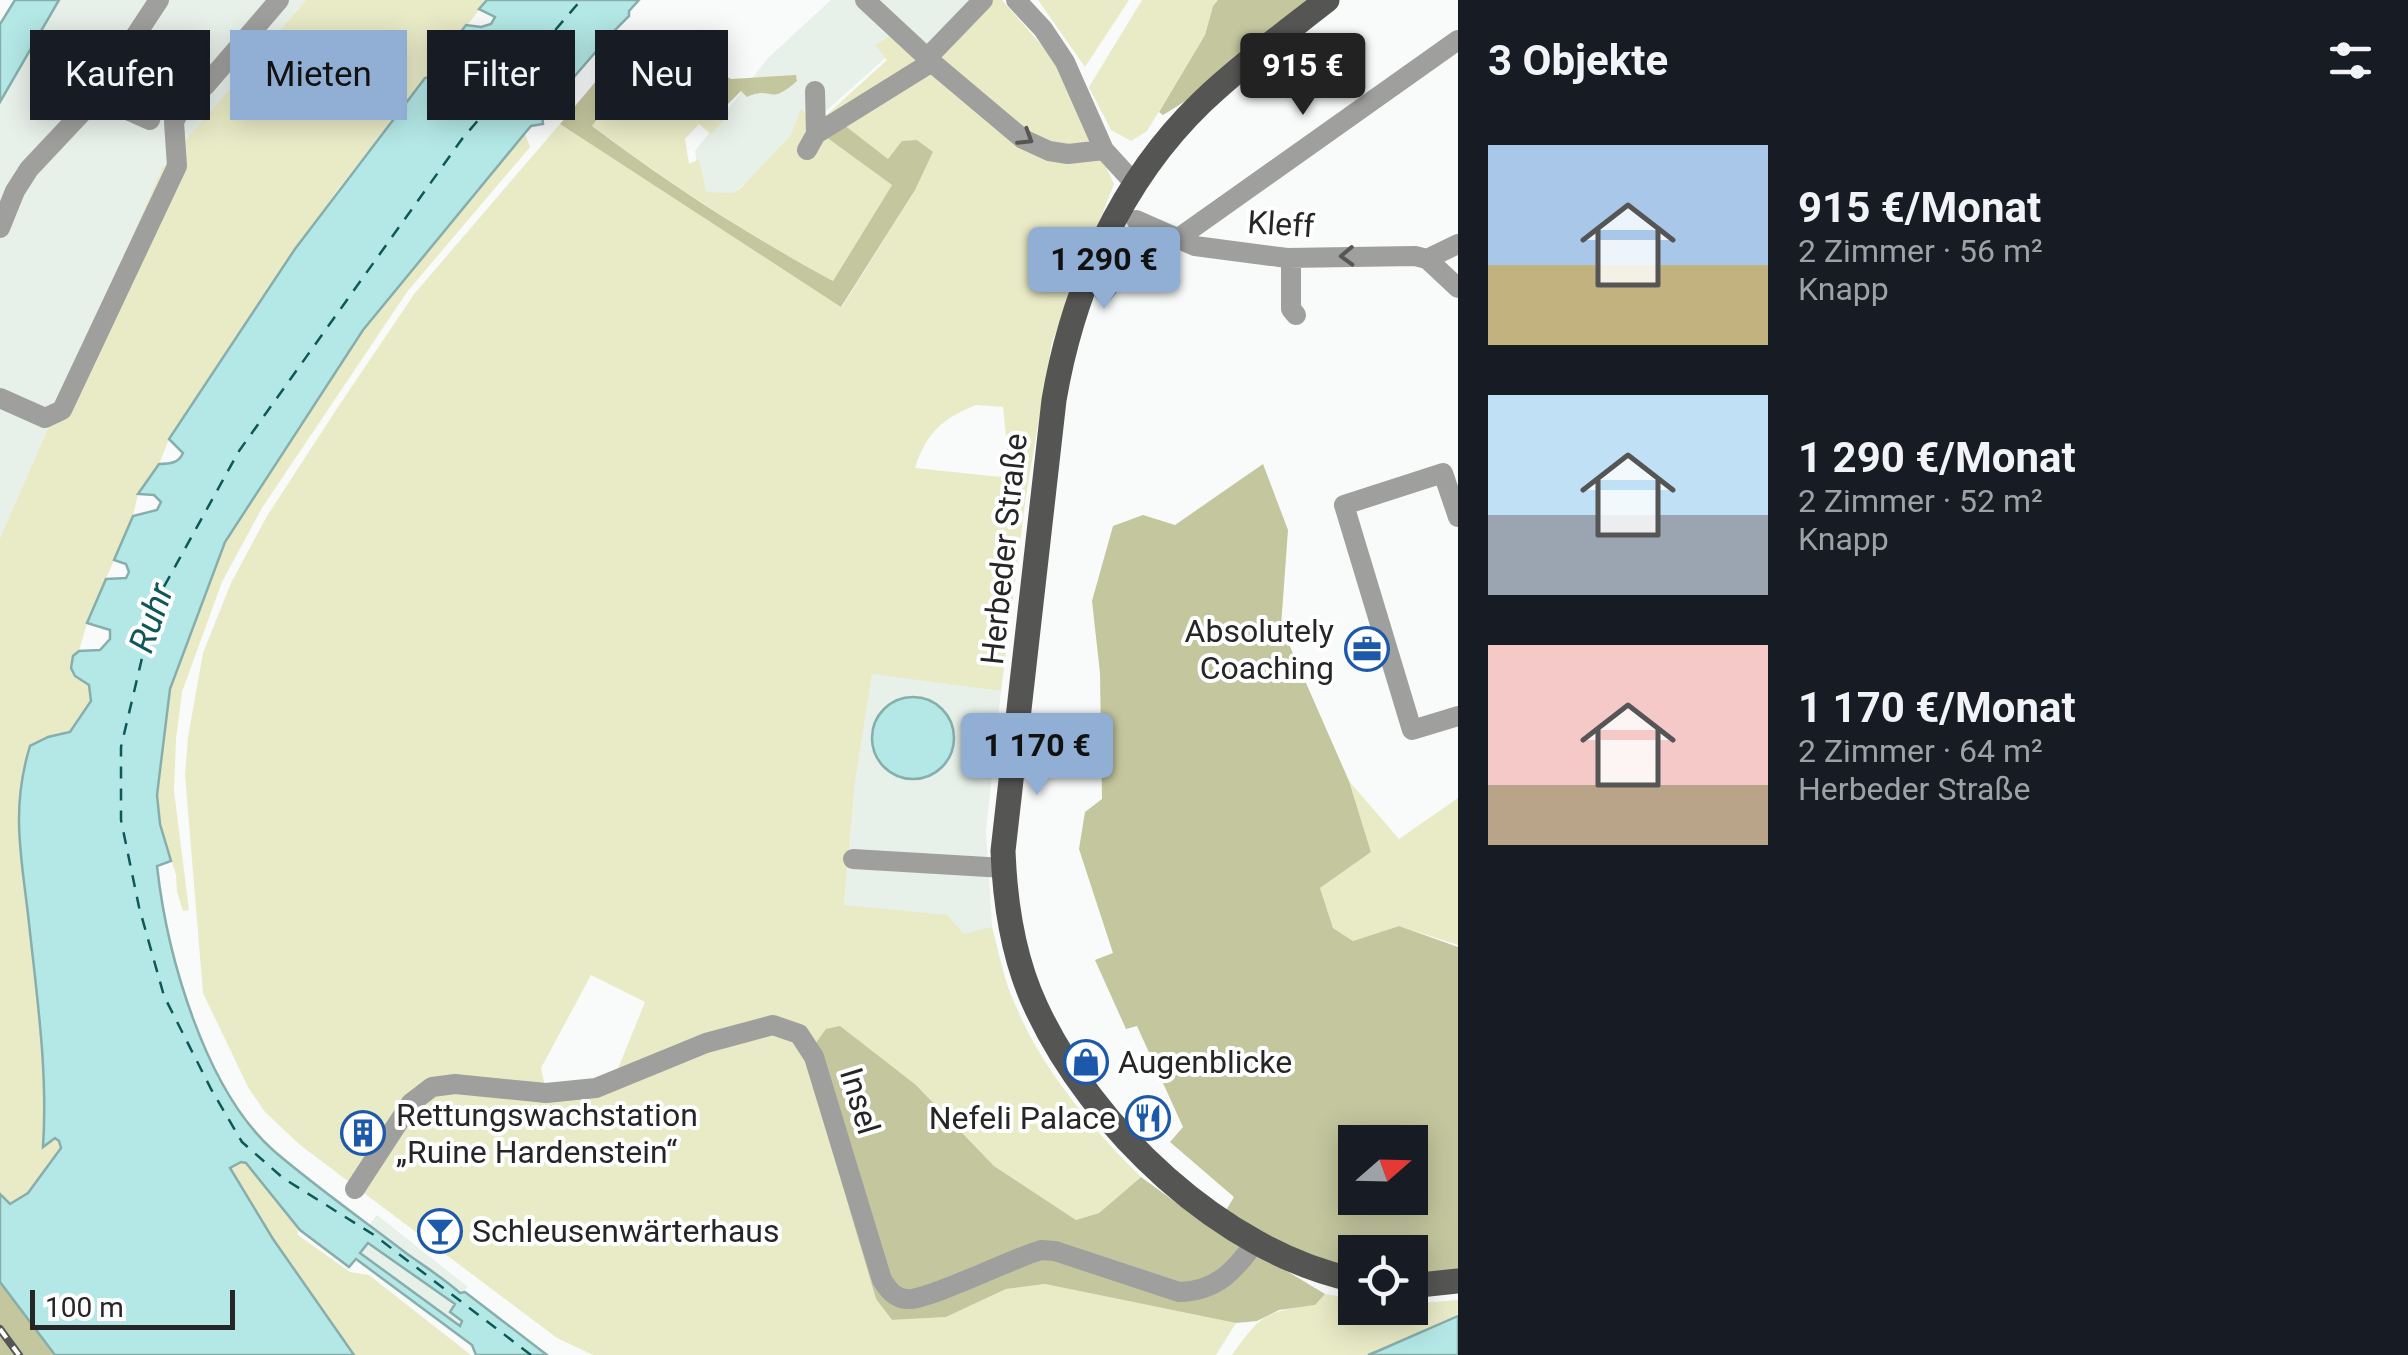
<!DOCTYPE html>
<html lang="de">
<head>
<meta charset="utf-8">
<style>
	:root { --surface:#171b24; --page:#242831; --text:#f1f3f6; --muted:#9ea1a6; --accent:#91aed4 }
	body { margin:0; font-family:Roboto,sans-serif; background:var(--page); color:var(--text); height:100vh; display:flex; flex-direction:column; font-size:38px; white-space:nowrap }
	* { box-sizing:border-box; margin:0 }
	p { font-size:32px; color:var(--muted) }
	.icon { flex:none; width:55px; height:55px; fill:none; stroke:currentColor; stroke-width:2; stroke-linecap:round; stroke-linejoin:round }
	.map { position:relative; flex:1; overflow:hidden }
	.details { display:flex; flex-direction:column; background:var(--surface); width:950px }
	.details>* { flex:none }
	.guide { position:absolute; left:30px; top:30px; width:950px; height:90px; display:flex; gap:20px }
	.needle { width:65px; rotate:70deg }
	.fabs { position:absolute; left:1338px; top:1125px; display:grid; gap:20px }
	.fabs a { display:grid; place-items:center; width:90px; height:90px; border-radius:0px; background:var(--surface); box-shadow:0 5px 25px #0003; font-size:50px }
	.scale { position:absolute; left:30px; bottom:25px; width:205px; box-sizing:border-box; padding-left:10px; border:5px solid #252625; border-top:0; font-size:28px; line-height:35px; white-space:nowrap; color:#252625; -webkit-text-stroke:8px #fff; paint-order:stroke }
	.price { position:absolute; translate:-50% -85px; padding:0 22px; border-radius:10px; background:var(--accent); color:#111; font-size:32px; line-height:65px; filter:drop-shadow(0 2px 5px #0008) }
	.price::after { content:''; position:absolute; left:50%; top:60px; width:30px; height:22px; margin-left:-15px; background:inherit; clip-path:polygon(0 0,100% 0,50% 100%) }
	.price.on { background:#222; color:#fff }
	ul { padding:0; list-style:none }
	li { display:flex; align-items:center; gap:30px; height:250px; padding:0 30px }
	li span { display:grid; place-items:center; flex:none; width:280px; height:200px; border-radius:0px; color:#555 }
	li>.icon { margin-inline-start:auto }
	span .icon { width:120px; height:120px; fill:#fffc; stroke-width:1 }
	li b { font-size:42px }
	h2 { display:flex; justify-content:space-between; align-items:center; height:120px; padding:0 30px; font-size:42px }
	.tag { padding:0 35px; border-radius:0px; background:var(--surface); box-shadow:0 5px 25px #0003; font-size:35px; line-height:90px }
	.tag.on { background:var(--accent); color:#111 }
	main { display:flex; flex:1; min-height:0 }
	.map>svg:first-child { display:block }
	.built { fill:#e7f0e9 }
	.green { fill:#e9ebc7; fill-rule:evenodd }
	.forest { fill:#c4c69e; fill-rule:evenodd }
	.water { fill:#b3e8e6; stroke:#88aeac; stroke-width:2.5; fill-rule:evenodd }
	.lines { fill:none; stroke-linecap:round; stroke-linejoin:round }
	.ferry { stroke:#0e5857; stroke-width:2.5; stroke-dasharray:12 10; stroke-linecap:butt }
	.minor { stroke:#9f9f9e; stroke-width:20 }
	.major { stroke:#555654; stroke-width:25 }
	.rail-casing { stroke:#555756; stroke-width:8 }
	.rail { stroke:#fff; stroke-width:4; stroke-dasharray:11; stroke-linecap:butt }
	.oneway { stroke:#565655 }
	.labels { text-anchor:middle; stroke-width:8; stroke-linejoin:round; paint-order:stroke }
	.street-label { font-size:32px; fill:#252625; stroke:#fff }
	.poi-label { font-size:32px; fill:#252625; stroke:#fff; text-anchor:start }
	.water-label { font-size:35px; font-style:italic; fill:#0e5857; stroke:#fff }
</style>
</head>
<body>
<main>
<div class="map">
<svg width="1458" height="1355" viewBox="0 0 1458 1355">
	<rect width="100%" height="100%" fill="#f8fbf9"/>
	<path class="built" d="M59 0H306L162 168 0 538V102Z
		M831 0H986L936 59 910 36 724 202 702 196 695 151 768 58Z
		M872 673 1001 691 986 831 992 927 1008 989 1047 1073 844 906 855 783Z
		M377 1215 468 1287 452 1302 456 1305 451 1313 480 1334 475 1341 360 1253 368 1242 370 1224Z"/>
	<path class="green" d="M306 0H487L336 192 169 439 159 464 138 494 133 516 87 623 79 651 73 657 75 676 89 685 91 700 70 733 48 737 28 917 45 1072 61 1148 28 1193 10 1204 0 1194V538L162 168Z
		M989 0H1002L1059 65 1114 184 1052 342 1026 496 1001 691 872 674 855 783 844 905 947 915 964 934 992 927C997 947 1001 967 1008 987 1032 1057 1089 1126 1141 1177L1099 1213 1076 1220 994 1166 916 1085 806 1058 876 1299 892 1320 946 1317 1006 1289 1045 1284 1236 1323 1216 1355H593L557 1338 300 1145 265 1112 248 1087 203 993 185 775 188 737 203 653 231 583 267 516 340 404 415 293 560 124 842 307 915 190 933 152 889 159 826 137 892 185 833 281C748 235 669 183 591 125L635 67 637 54 629 45 643 42 649 50 719 95 716 100 730 114 711 134 699 124 685 139 689 164 699 159 706 192 733 193 741 188 791 135 801 109 808 116 822 119 887 60 875 45 893 34 917 54ZM976 405 1003 407 1010 478 915 468C926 433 943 418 976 405ZM591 975 645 1002 615 1076 547 1096 541 1068Z
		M1038 0H1129L1085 67Z
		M1142 0H1218L1213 6 1205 35 1147 131 1131 141 1111 130 1089 87Z
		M525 133 530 147 407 292 262 508 222 582 182 692 176 739 174 791 189 910 183 911 177 892 176 875 160 824 157 795 170 689 225 542 363 330Z
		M1349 781 1399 839 1458 798V945L1399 926 1353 941 1333 928 1320 888 1371 852Z
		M241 1162 246 1163 297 1226 298 1235 350 1272 369 1275 471 1355H354L273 1239 229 1167Z
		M1325 1294 1355 1299V1308H1410V1304L1458 1300V1316L1368 1355H1232C1261 1314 1266 1311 1315 1305Z"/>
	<path class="forest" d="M1218 0H1310L1197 94 1163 115 1159 112 1205 35 1213 6Z
		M650 41 681 50 731 79 796 75 797 81C768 107 774 85 747 97L741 91 728 104 649 50 643 42Z
		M631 47 637 54 635 67 592 126C669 184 748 235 833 281L892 185 826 137 839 121 888 159 902 141 917 140 933 152 915 190 841 307 560 124 607 68Z
		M1263 464 1288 530 1281 626 1349 781 1371 852 1320 888 1333 928 1353 941 1399 926 1458 947V1271L1410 1276V1252H1355V1270L1284 1247 1225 1212 1234 1197 1170 1142 1183 1127 1137 1026 1126 1029 1095 960 1113 953 1079 849 1085 812 1102 799 1100 673 1092 601 1113 526 1143 515 1175 525ZM1355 1142H1410V1198H1355Z
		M840 1026 916 1085 994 1166 1076 1220 1099 1213 1141 1177 1189 1212 1325 1294 1315 1305 1279 1310 1257 1321 1236 1323 1045 1284 1006 1289 946 1317 892 1320 876 1299 805 1058 826 1029Z
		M0 1282 55 1355H0Z"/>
	<path class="water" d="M15 0H59L0 102V24Z
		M487 0H639L629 11V16L612 33 542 114 543 124 531 126 525 133 363 330 225 542 170 689 157 795 160 824 171 861 157 866C167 956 205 1090 274 1151 316 1187 363 1220 406 1253 424 1266 446 1280 460 1293L465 1292 547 1355H476L472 1345 356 1259 349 1267 300 1230 246 1163 241 1162 230 1168 273 1239 354 1355H55L0 1282V1194L10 1204 28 1193 61 1148 59 1141 55 1138 43 1147C48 1071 37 998 29 923 22 859 10 811 30 746L48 737 70 732 91 701 89 685 75 676 71 668 73 656 79 651 100 650 110 639V630L87 623 106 579 126 578 129 572 126 564 114 560 133 516 157 510 161 502 154 495 138 494 159 464C170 464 179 463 183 453L169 439 295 249 425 78 446 73V68L435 66 466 25 481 27 491 24 495 17 479 9ZM368 1243 455 1304 450 1312 462 1321 460 1326 360 1253Z
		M872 738a41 41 0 1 1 82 0a41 41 0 1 1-82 0Z
		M1458 1316V1355H1368L1378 1351Z"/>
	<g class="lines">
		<path class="ferry" d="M531 1355 374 1235 283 1178 242 1142 211 1089 164 996 139 907 121 820V747L155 603 239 451 462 139 581 0"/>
		<path class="minor" d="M865 0 935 65 1023 139 1049 151 1068 154 1104 150
			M1016 0 1043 29 1065 62 1104 150 1135 184
			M138 33 205 86 279 0
			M927 58 983 0
			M815 91 816 134
			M96 96 150 120 159 90 118 63
			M807 150 816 134 927 65H935
			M1136 220 1195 246 1287 258 1415 256 1427 259 1458 288
			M0 228 15 191 29 169 91 103 159 0
			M1291 258V309L1296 315
			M1427 259 1458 244
			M1104 292 1112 282 1142 264 1458 40
			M0 398 45 418 62 410 177 166 174 122 195 79
			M1458 517 1443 473 1344 505 1412 730 1458 716
			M853 859 1004 868
			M355 1189 411 1103 432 1087 455 1084 546 1093 596 1088 706 1043 773 1025 799 1034 814 1057 882 1280C888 1289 894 1298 906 1299 925 1302 1013 1258 1041 1250L1055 1251 1179 1292C1217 1291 1234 1271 1255 1243"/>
		<path class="major" d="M1327 0C1285 33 1241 65 1202 102 1120 181 1073 289 1054 400L1003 851C1005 904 1013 958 1036 1007 1092 1128 1222 1252 1355 1280
			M1410 1286 1458 1281"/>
		<g class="rail-casing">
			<path id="rail" d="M0 1329 19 1355"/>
		</g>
		<use href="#rail" class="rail"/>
	</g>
	<defs><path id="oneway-chevron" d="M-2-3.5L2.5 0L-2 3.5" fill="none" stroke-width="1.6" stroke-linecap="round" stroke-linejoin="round" transform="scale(2.5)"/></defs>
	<g class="oneway">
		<use href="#oneway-chevron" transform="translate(1026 138) rotate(32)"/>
		<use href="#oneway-chevron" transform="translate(1347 256) rotate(178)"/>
	</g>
	<defs>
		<g id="office-ring" transform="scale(2.25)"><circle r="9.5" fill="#fff" stroke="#1c59aa" stroke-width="1.5"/><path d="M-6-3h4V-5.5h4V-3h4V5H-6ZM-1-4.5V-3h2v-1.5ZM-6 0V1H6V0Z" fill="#1c59aa"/></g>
		<g id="shop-ring" transform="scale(2.25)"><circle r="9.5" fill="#fff" stroke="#1c59aa" stroke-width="1.5"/><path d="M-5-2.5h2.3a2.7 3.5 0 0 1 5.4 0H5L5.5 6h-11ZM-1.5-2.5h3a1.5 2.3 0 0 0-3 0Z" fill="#1c59aa"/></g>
		<g id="restaurant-ring" transform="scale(2.25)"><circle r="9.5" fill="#fff" stroke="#1c59aa" stroke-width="1.5"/><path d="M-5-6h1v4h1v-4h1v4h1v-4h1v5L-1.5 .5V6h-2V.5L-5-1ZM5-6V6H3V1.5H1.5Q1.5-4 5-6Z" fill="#1c59aa"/></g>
		<g id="building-ring" transform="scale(2.25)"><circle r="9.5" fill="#fff" stroke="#1c59aa" stroke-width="1.5"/><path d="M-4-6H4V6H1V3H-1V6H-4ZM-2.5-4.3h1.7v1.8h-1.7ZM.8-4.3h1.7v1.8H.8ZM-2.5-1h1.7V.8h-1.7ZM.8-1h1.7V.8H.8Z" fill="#1c59aa"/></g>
		<g id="bar-ring" transform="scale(2.25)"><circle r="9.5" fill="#fff" stroke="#1c59aa" stroke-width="1.5"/><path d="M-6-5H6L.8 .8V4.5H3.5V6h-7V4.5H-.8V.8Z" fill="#1c59aa"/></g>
	</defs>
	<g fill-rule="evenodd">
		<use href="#office-ring" x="1367" y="649"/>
		<use href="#shop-ring" x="1086" y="1062"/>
		<use href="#restaurant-ring" x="1148" y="1118"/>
		<use href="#building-ring" x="363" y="1133"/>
		<use href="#bar-ring" x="440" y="1231"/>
	</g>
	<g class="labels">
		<g class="street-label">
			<text transform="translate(1281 224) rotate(4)" y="11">Kleff</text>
			<text transform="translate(1004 549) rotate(-84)" y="11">Herbeder Straße</text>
			<text transform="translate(860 1101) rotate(73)" y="11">Insel</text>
		</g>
		<g class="poi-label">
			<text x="1334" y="642" text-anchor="end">Absolutely<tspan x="1334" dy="37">Coaching</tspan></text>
			<text x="1118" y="1073">Augenblicke</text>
			<text x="396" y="1126">Rettungswachstation<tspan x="396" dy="37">„Ruine Hardenstein“</tspan></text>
			<text x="1116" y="1129" text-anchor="end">Nefeli Palace</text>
			<text x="472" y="1242">Schleusenwärterhaus</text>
		</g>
		<g class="water-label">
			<text transform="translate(151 618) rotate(-71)" y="12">Ruhr</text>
		</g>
	</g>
</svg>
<div class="fabs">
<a><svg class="needle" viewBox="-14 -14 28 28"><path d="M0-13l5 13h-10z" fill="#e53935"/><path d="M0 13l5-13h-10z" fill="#9ea1a6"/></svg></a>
<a><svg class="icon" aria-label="locate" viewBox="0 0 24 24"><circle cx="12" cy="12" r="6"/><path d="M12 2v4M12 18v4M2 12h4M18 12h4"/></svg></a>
</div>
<div class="scale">100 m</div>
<b class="price on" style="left:1303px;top:118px">915 €</b>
<b class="price" style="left:1104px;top:312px">1 290 €</b>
<b class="price" style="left:1037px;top:798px">1 170 €</b>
<div class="guide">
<a class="tag">Kaufen</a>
<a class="tag on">Mieten</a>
<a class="tag">Filter</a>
<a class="tag">Neu</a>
</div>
</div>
<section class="details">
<h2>3 Objekte<svg class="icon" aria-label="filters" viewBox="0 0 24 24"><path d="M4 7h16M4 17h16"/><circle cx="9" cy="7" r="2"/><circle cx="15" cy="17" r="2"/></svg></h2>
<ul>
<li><span style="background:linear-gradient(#a9c7e8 60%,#c2b280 0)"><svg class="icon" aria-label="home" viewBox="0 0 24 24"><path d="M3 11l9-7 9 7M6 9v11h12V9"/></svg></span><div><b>915 €/Monat</b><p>2 Zimmer · 56 m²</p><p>Knapp</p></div></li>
<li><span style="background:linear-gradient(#bfe0f5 60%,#9aa5b1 0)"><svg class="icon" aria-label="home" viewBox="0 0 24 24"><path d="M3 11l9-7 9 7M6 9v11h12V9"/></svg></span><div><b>1 290 €/Monat</b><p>2 Zimmer · 52 m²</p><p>Knapp</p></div></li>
<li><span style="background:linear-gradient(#f6c9c9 70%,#b9a48a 0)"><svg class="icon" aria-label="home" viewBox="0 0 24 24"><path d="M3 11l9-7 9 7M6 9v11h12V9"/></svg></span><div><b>1 170 €/Monat</b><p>2 Zimmer · 64 m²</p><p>Herbeder Straße</p></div></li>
</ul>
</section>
</main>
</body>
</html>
